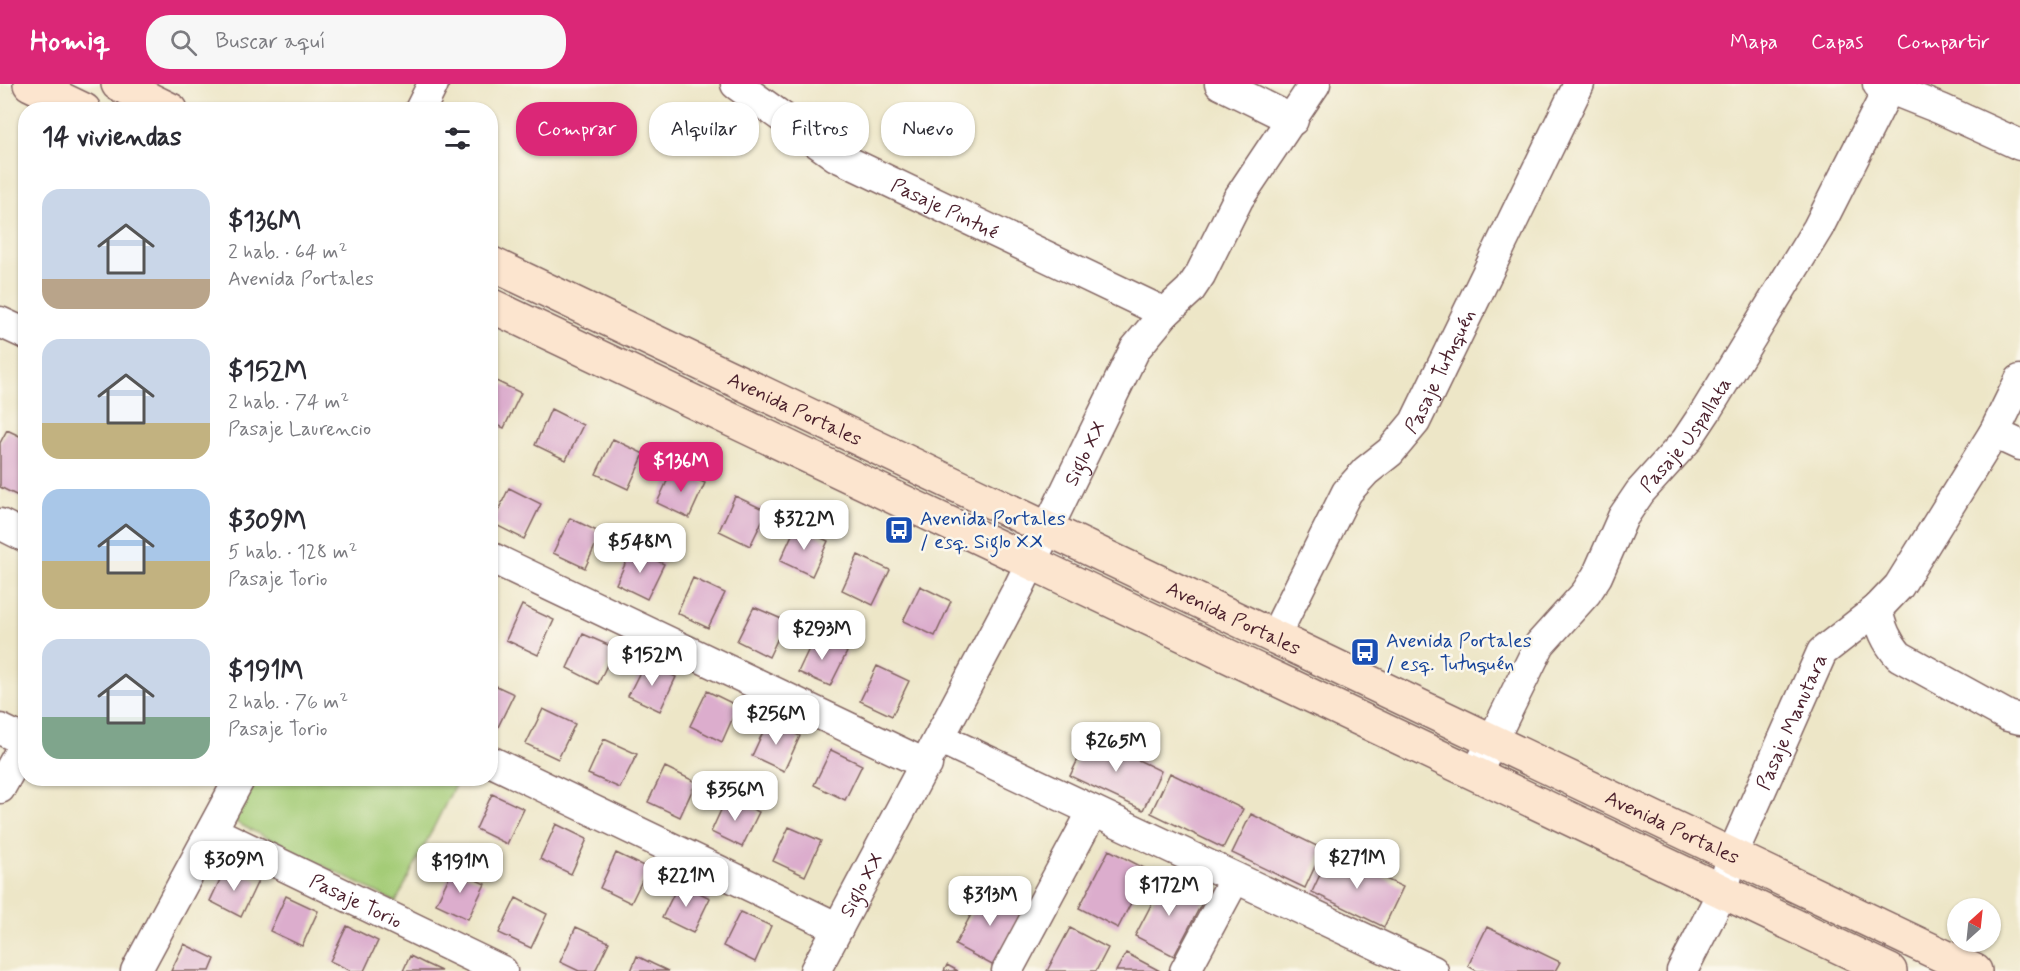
<!DOCTYPE html>
<html lang="es">
<head>
<meta charset="utf-8">
<style>
	:root { --surface:#fff; --page:#f7f7f7; --text:#2b2b33; --muted:#7c7c81; --accent:#db2777 }
	body { margin:0; font-family:Mynerve,sans-serif; background:var(--page); color:var(--text); height:100vh; display:flex; flex-direction:column; font-size:22px; white-space:nowrap }
	* { box-sizing:border-box; margin:0 }
	p { font-size:20px; color:var(--muted) }
	.icon { flex:none; width:33px; height:33px; fill:none; stroke:currentColor; stroke-width:2; stroke-linecap:round; stroke-linejoin:round }
	.map { position:relative; flex:1; overflow:hidden }
	.drawer { position:absolute; left:18px; top:18px; width:480px; height:684px; display:flex; flex-direction:column; background:var(--surface); border-radius:24px; box-shadow:0 2px 4px #0004 }
	.drawer>* { flex:none }
	.guide { position:absolute; left:516px; top:18px; width:570px; height:54px; display:flex; gap:12px }
	.needle { width:39px; rotate:27deg }
	.controls { position:absolute; left:1947px; top:814px; display:grid; gap:12px }
	.controls a { display:grid; place-items:center; width:54px; height:54px; border-radius:50%; background:var(--surface); box-shadow:0 2px 4px #0004; font-size:30px }
	.price { position:absolute; translate:-50% -51px; padding:0 14px; border-radius:12px; background:#fff; color:#222; font-size:20px; line-height:39px; filter:drop-shadow(0 2px 3px #0008) }
	.price::after { content:''; position:absolute; left:50%; top:36px; width:18px; height:14px; margin-left:-9px; background:inherit; clip-path:polygon(0 0,100% 0,50% 100%) }
	.price.selected { background:var(--accent); color:#fff }
	ul { padding:0; list-style:none }
	li { display:flex; align-items:center; gap:18px; height:150px; padding:0 24px }
	li span { display:grid; place-items:center; flex:none; width:168px; height:120px; border-radius:18px; color:#555 }
	li>.icon { margin-inline-start:auto }
	span .icon { width:72px; height:72px; fill:#fffc; stroke-width:1 }
	li b { font-size:26px }
	h2 { display:flex; justify-content:space-between; align-items:center; height:72px; padding:0 24px; font-size:26px }
	.pill { padding:0 21px; border-radius:24px; background:var(--surface); box-shadow:0 2px 4px #0004; font-size:21px; line-height:54px }
	.pill.selected { background:var(--accent); color:#fff }
	header { display:flex; align-items:center; gap:36px; box-sizing:border-box; height:84px; padding:0 30px; background:var(--accent); color:#fff }
	header strong { font-size:28px }
	nav { display:flex; gap:33px; margin-inline-start:auto; font-size:21px }
	.search { width:420px; height:54px; background:var(--page); display:flex; align-items:center; gap:15px; box-sizing:border-box; padding:0 21px; border-radius:24px; color:var(--muted); font-size:22px }
	.map>svg:first-child { display:block }
	.green { fill:#a4cc77; stroke:#777651; stroke-width:1.5 }
	.building { fill:#dcadcd }
	.lines { fill:none; stroke-linecap:round; stroke-linejoin:round }
	.minor-casing { stroke:#836562; stroke-width:33 }
	.secondary-casing { stroke:#836562; stroke-width:36 }
	.minor { stroke:#fff; stroke-width:30 }
	.secondary { stroke:#fce5cf; stroke-width:33 }
	.labels { text-anchor:middle; stroke-width:5; stroke-linejoin:round; paint-order:stroke }
	.street-label { font-size:20px; fill:#4a1f2b; stroke:#fbf7ec }
	.transit-label { font-size:20px; fill:#164399; stroke:#fbf7ec; text-anchor:start }
</style>
</head>
<body>
<header>
<strong>Homiq</strong>
<div class="search"><svg class="icon" aria-label="search" viewBox="0 0 24 24"><circle cx="10" cy="10" r="6"/><path d="M15 15l6 6"/></svg>Buscar aquí</div>
<nav><a>Mapa</a><a>Capas</a><a>Compartir</a></nav>
</header>
<div class="map">
<svg width="2020" height="887" viewBox="0 0 2020 887">
	<rect width="100%" height="100%" fill="#fbf7ec"/>
	<filter id="ink" filterUnits="userSpaceOnUse"><feTurbulence type="fractalNoise" baseFrequency=".0167" numOctaves="2"/><feDisplacementMap in="SourceGraphic" scale="12" xChannelSelector="R" yChannelSelector="G"/><feConvolveMatrix kernelMatrix="1 2 1 2 8 2 1 2 1" color-interpolation-filters="sRGB"/></filter>
	<filter id="wash" filterUnits="userSpaceOnUse"><feTurbulence type="fractalNoise" baseFrequency=".008" numOctaves="4" result="noise"/><feDisplacementMap in="SourceGraphic" scale="24" xChannelSelector="R" yChannelSelector="G"/><feGaussianBlur stdDeviation="1.35" result="paint"/><feColorMatrix in="noise" values="0 0 0 0 0 0 0 0 0 0 0 0 0 0 0 0 0 1.4 0 .05"/><feComposite in="paint" operator="in"/></filter>
	<g filter="url(#wash)">
		<rect width="100%" height="100%" fill="#ede6c7"/>
		<path class="green" d="M255 695H458L396 818 233 737Z"/>
		<g id="blocks">
			<path class="building" d="M490 294 521 309 504 344 490 338Z
				M551 325 583 341 566 376 535 361Z
				M7 346 26 355V416L0 403V359Z
				M613 355 644 370 628 405 596 390Z
				M673 384 705 399 689 434 657 419Z
				M509 404 541 420 524 455 492 439Z
				M735 412 767 427 750 462 719 447Z
				M570 434 601 449 585 484 553 469Z
				M796 442 828 457 812 492 780 477Z
				M632 465 664 480 647 515 616 500Z
				M858 471 890 486 873 521 842 506Z
				M693 494 725 509 708 544 677 529Z
				M920 502 951 517 935 552 903 537Z
				M522 521 554 536 538 571 506 556Z
				M754 523 786 537 769 573 737 557Z
				M583 550 615 564 598 600 567 584Z
				M815 552 847 568 830 602 798 588Z
				M645 578 676 593 660 627 628 612Z
				M877 582 909 597 892 632 860 617Z
				M490 599 514 610 497 645 490 642Z
				M707 607 738 622 722 658 690 642Z
				M543 625 575 640 558 675 526 660Z
				M768 637 800 652 784 687 752 672Z
				M1089 652 1161 687 1143 726 1070 692Z
				M604 655 637 670 620 704 588 690Z
				M831 666 862 681 845 716 814 701Z
				M665 683 696 698 680 733 648 718Z
				M1170 689 1243 725 1223 764 1151 729Z
				M492 710 524 725 507 760 476 745Z
				M727 713 759 728 742 763 711 748Z
				M1251 730 1323 765 1305 804 1232 769Z
				M556 740 587 755 571 790 540 775Z
				M789 743 821 757 805 792 773 777Z
				M1109 766 1148 786 1118 844 1079 824Z
				M616 769 648 784 631 819 600 804Z
				M1330 769 1403 803 1384 843 1312 808Z
				M226 783 258 797 241 833 210 817Z
				M453 785 485 800 468 835 436 820Z
				M1165 794 1204 815 1174 872 1135 852Z
				M679 799 710 814 693 849 662 834Z
				M985 804 1024 824 994 882 955 861Z
				M286 812 318 827 302 862 270 847Z
				M516 814 547 830 531 864 499 849Z
				M740 828 771 842 755 878 723 862Z
				M347 842 378 857 364 887H351L330 877Z
				M576 843 609 858 595 887H579L560 878Z
				M1487 843 1560 878 1555 887H1477L1468 882Z
				M1070 844 1108 864 1096 887H1047Z
				M184 860 215 875 210 887H171Z
				M1126 869 1160 887H1116Z
				M410 872 426 880 441 887H403Z
				M637 872 653 880 668 887H631Z
				M947 881 958 887H944Z"/>
		</g>
	</g>
	<g filter="url(#ink)">
		<use href="#blocks" fill-opacity="0" stroke="#836562" stroke-width="1.5"/>
		<g class="lines">
			<g class="minor-casing">
				<g id="minor">
					<path id="s1" d="M736 0 836 72 1165 229"/>
					<path d="M1220 0 1293 36"/>
					<path d="M1878 0 1941 25 2020 61"/>
					<path d="M420 26 433 0"/>
					<path d="M0 238 26 250"/>
					<path d="M1994 349 2020 361"/>
					<path d="M0 440 26 453"/>
					<path d="M490 473 927 681"/>
					<path d="M1877 525C1881 544 1886 557 1899 572L2008 632 2020 635"/>
					<path id="s2" d="M1274 554 1347 408 1366 387 1390 368 1415 338 1579 0"/>
					<path d="M0 645 25 657"/>
					<path d="M941 655 1433 887"/>
					<path d="M490 677 838 844"/>
					<path id="s3" d="M1476 690 1540 560 1586 509 1597 492 1623 433 1640 408 1686 357 1706 327 1818 144 1889 4"/>
					<path d="M0 704 26 657"/>
					<path id="s4" d="M212 747 502 887"/>
					<path d="M136 887 240 694"/>
					<path id="s5" d="M815 887 1019 503 1135 265 1165 229 1190 206 1200 191 1238 115 1315 0"/>
					<path d="M1007 887 1093 727"/>
					<path d="M1185 887 1235 794"/>
					<path id="s6" d="M1682 887 1723 807 1732 771 1822 568 1877 525 1899 502 1994 349 2020 296"/>
				</g>
			</g>
			<g class="secondary-casing">
				<g id="secondary">
					<path d="M30 0 84 26"/>
					<path d="M118 0 171 26"/>
					<path id="s7" d="M490 179 1975 887"/>
					<path d="M490 221 1890 887"/>
				</g>
			</g>
			<use href="#minor" class="minor"/>
			<use href="#secondary" class="secondary"/>
		</g>
	</g>
	<defs>
		<g id="bus-square" transform="scale(1.5)"><rect x="-9" y="-9" width="18" height="18" rx="4" fill="#1a4fb4" stroke="#fbf7ec"/><path d="M-5-6H5V4H4V6H2V4H-2V6H-4V4H-5ZM-3.5-4V0h7V-4ZM-3.5 1.2v1.5H-2V1.2ZM2 1.2v1.5H3.5V1.2Z" fill="#fff"/></g>
	</defs>
	<g fill-rule="evenodd">
		<use href="#bus-square" x="899" y="446"/>
		<use href="#bus-square" x="1365" y="568"/>
	</g>
	<g class="labels">
		<g class="street-label">
			<text dy="7" stroke="none"><textPath href="#s1" startOffset="244">Pasaje Pintué</textPath></text>
			<text dy="7" stroke="none"><textPath href="#s2" startOffset="318">Pasaje Tutuquén</textPath></text>
			<text dy="7" stroke="none"><textPath href="#s7" startOffset="338">Avenida Portales</textPath></text>
			<text dy="7" stroke="none"><textPath href="#s3" startOffset="402">Pasaje Uspallata</textPath></text>
			<text dy="7" stroke="none"><textPath href="#s5" startOffset="584">Siglo XX</textPath></text>
			<text dy="7" stroke="none"><textPath href="#s7" startOffset="824">Avenida Portales</textPath></text>
			<text dy="7" stroke="none"><textPath href="#s6" startOffset="273">Pasaje Manutara</textPath></text>
			<text dy="7" stroke="none"><textPath href="#s7" startOffset="1310">Avenida Portales</textPath></text>
			<text dy="7" stroke="none"><textPath href="#s5" startOffset="98">Siglo XX</textPath></text>
			<text dy="7" stroke="none"><textPath href="#s4" startOffset="160">Pasaje Torio</textPath></text>
		</g>
		<g class="transit-label">
			<text x="920" y="441">Avenida Portales<tspan x="920" dy="23">/ esq. Siglo XX</tspan></text>
			<text x="1386" y="563">Avenida Portales<tspan x="1386" dy="23">/ esq. Tutuquén</tspan></text>
		</g>
	</g>
</svg>
<div class="controls">
<a><svg class="needle" viewBox="-14 -14 28 28"><path d="M0-13l5 13h-10z" fill="#e53935"/><path d="M0 13l5-13h-10z" fill="#7c7c81"/></svg></a>
</div>
<b class="price selected" style="left:681px;top:409px">$136M</b>
<b class="price" style="left:804px;top:467px">$322M</b>
<b class="price" style="left:640px;top:490px">$548M</b>
<b class="price" style="left:822px;top:577px">$293M</b>
<b class="price" style="left:652px;top:603px">$152M</b>
<b class="price" style="left:776px;top:662px">$256M</b>
<b class="price" style="left:1116px;top:689px">$265M</b>
<b class="price" style="left:735px;top:738px">$356M</b>
<b class="price" style="left:1357px;top:806px">$271M</b>
<b class="price" style="left:234px;top:808px">$309M</b>
<b class="price" style="left:460px;top:810px">$191M</b>
<b class="price" style="left:686px;top:824px">$221M</b>
<b class="price" style="left:1169px;top:833px">$172M</b>
<b class="price" style="left:990px;top:843px">$313M</b>
<div class="guide">
<a class="pill selected">Comprar</a>
<a class="pill">Alquilar</a>
<a class="pill">Filtros</a>
<a class="pill">Nuevo</a>
</div>
<section class="drawer">
<h2>14 viviendas<svg class="icon" aria-label="filters" viewBox="0 0 24 24"><path d="M4 7h16M4 17h16"/><circle cx="9" cy="7" r="2"/><circle cx="15" cy="17" r="2"/></svg></h2>
<ul>
<li><span style="background:linear-gradient(#c9d6e8 75%,#b9a48a 0)"><svg class="icon" aria-label="home" viewBox="0 0 24 24"><path d="M3 11l9-7 9 7M6 9v11h12V9"/></svg></span><div><b>$136M</b><p>2 hab. · 64 m²</p><p>Avenida Portales</p></div></li>
<li><span style="background:linear-gradient(#c9d6e8 70%,#c2b280 0)"><svg class="icon" aria-label="home" viewBox="0 0 24 24"><path d="M3 11l9-7 9 7M6 9v11h12V9"/></svg></span><div><b>$152M</b><p>2 hab. · 74 m²</p><p>Pasaje Laurencio</p></div></li>
<li><span style="background:linear-gradient(#a9c7e8 60%,#c2b280 0)"><svg class="icon" aria-label="home" viewBox="0 0 24 24"><path d="M3 11l9-7 9 7M6 9v11h12V9"/></svg></span><div><b>$309M</b><p>5 hab. · 128 m²</p><p>Pasaje Torio</p></div></li>
<li><span style="background:linear-gradient(#c9d6e8 65%,#7fa58c 0)"><svg class="icon" aria-label="home" viewBox="0 0 24 24"><path d="M3 11l9-7 9 7M6 9v11h12V9"/></svg></span><div><b>$191M</b><p>2 hab. · 76 m²</p><p>Pasaje Torio</p></div></li>
</ul>
</section>
</div>
</body>
</html>
